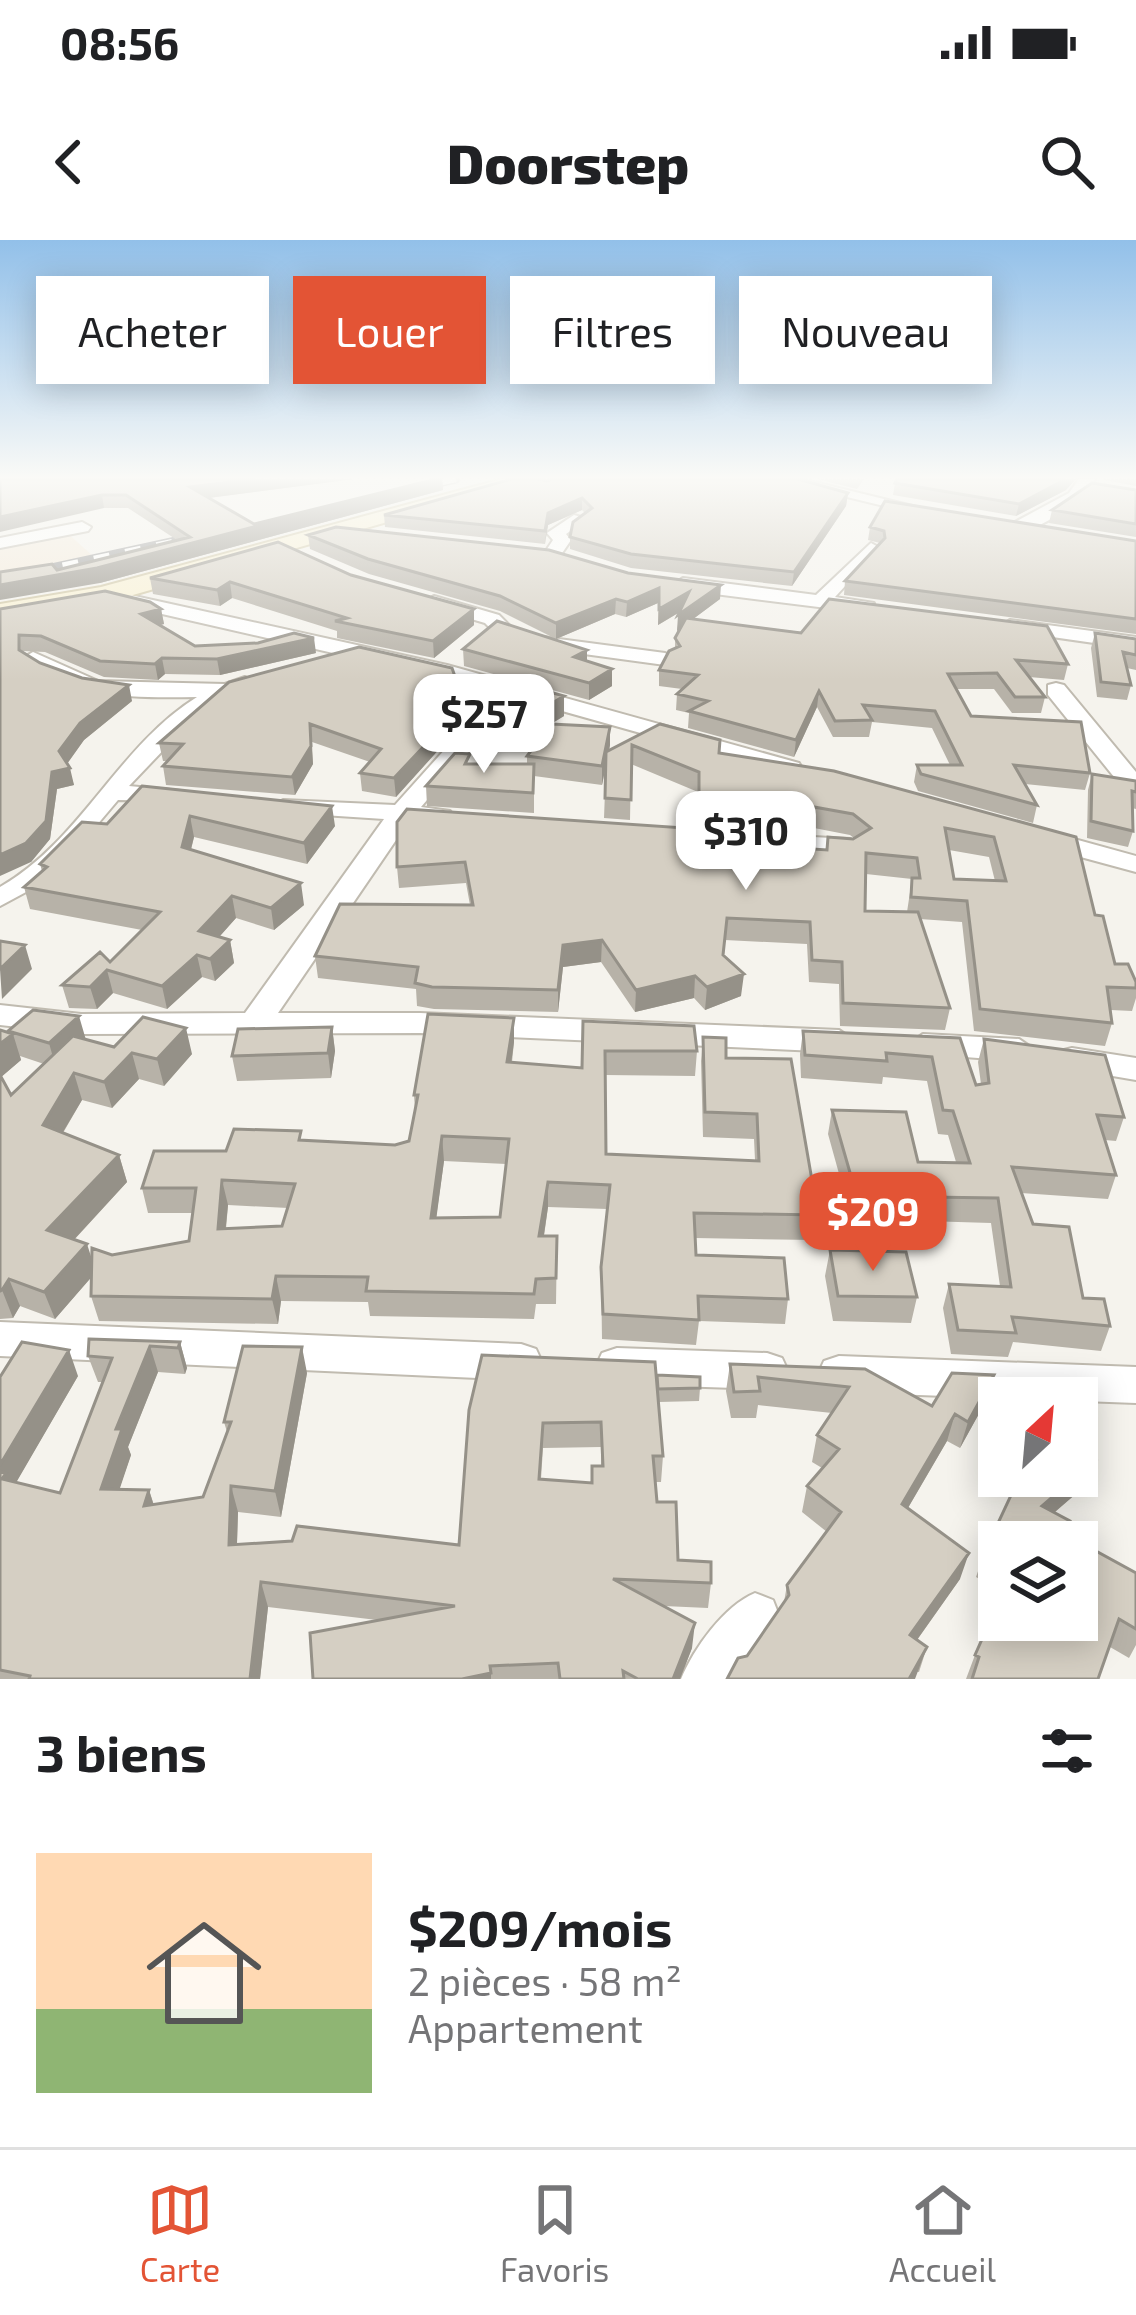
<!DOCTYPE html>
<html lang="fr">
<head>
<meta charset="utf-8">
<style>
	:root { --surface:#fff; --page:#f6f6f6; --text:#202124; --muted:#757577; --line:#e0e0e0; --accent:#e35435 }
	body { margin:0; font-family:"Exo 2",sans-serif; background:var(--page); color:var(--text); height:100vh; display:flex; flex-direction:column; font-size:45px; white-space:nowrap }
	* { box-sizing:border-box; margin:0 }
	p { font-size:39px; color:var(--muted) }
	.icon { flex:none; width:66px; height:66px; fill:none; stroke:currentColor; stroke-width:2; stroke-linecap:round; stroke-linejoin:round }
	.map { position:relative; height:1439px; overflow:hidden }
	.drawer { display:flex; flex-direction:column; background:var(--surface); flex:1 }
	.drawer>* { flex:none }
	.hud { position:absolute; left:36px; top:36px; width:1065px; height:108px; display:flex; gap:24px }
	.needle { width:78px; rotate:26deg }
	.tools { position:absolute; left:978px; top:1137px; display:grid; gap:24px }
	.tools a { display:grid; place-items:center; width:120px; height:120px; border-radius:0px; background:var(--surface); box-shadow:0 6px 30px #0003; font-size:60px }
	.price { position:absolute; translate:-50% -102px; padding:0 27px; border-radius:24px; background:#fff; color:#222; font-size:39px; line-height:78px; filter:drop-shadow(0 3px 6px #0008) }
	.price::after { content:''; position:absolute; left:50%; top:72px; width:36px; height:27px; margin-left:-18px; background:inherit; clip-path:polygon(0 0,100% 0,50% 100%) }
	.price.on { background:var(--accent); color:#fff }
	ul { padding:0; list-style:none }
	li { display:flex; align-items:center; gap:36px; height:300px; padding:0 36px }
	li+li { border-top:3px solid var(--line) }
	li span { display:grid; place-items:center; flex:none; width:336px; height:240px; border-radius:0px; color:#555 }
	li>.icon { margin-inline-start:auto }
	span .icon { width:144px; height:144px; fill:#fffc; stroke-width:1 }
	li b { font-size:51px }
	h2 { display:flex; justify-content:space-between; align-items:center; height:144px; padding:0 36px; font-size:51px }
	.tag { padding:0 42px; border-radius:0px; background:var(--surface); box-shadow:0 6px 30px #0003; font-size:42px; line-height:108px }
	.tag.on { background:var(--accent); color:#fff }
	.status { display:flex; justify-content:space-between; align-items:center; height:84px; padding:0 60px; background:var(--surface); direction:ltr }
	.status svg { height:33px; fill:currentColor }
	header { display:flex; justify-content:space-between; align-items:center; height:156px; padding:0 36px; background:var(--surface); font-size:54px; font-weight:800 }
	.menu { display:flex; justify-content:space-around; align-items:center; height:168px; border-top:3px solid var(--line); background:var(--surface); font-size:33px; color:var(--muted) }
	.menu a { display:grid; justify-items:center; gap:6px }
	.menu .on { color:var(--accent) }
	.map>svg:first-child { display:block }
	.commercial { fill:#f4eadb }
	.lines { fill:none; stroke-linecap:round; stroke-linejoin:round }
	.street-casing { stroke:#c0bbb0; stroke-width:4 }
	.secondary-casing { stroke:#cfc5a2; stroke-width:4 }
	.street { fill:#fff; fill-rule:evenodd }
	.secondary { fill:#f9f1d2; fill-rule:evenodd }
	.rail-casing { stroke:#9a9a9a; stroke-width:9 }
	.rail { stroke:#fff; stroke-width:6; stroke-dasharray:16; stroke-linecap:butt }
	.wall { fill:#b7b2a8; fill-rule:evenodd }
	.shaded-wall { fill:#959188 }
	.building { fill:#d5cfc3; stroke:#959188; stroke-width:3; fill-rule:evenodd }
</style>
</head>
<body>
<div class="status"><b>08:56</b><svg viewBox="0 0 49 12"><path d="M0 12V9h3v3zM5 12V6h3v6zM10 12V3h3v9zM15 12V0h3v12zM26 1h20v11H26zM47 4h2v5h-2z"/></svg></div>
<header><svg class="icon" aria-label="back" viewBox="0 0 24 24"><path d="M15 5l-7 7 7 7"/></svg>Doorstep<svg class="icon" aria-label="search" viewBox="0 0 24 24"><circle cx="10" cy="10" r="6"/><path d="M15 15l6 6"/></svg></header>
<div class="map">
<svg width="1136" height="1439" viewBox="0 0 1136 1439">
	<rect width="100%" height="100%" fill="#f5f3ed"/>
	<path class="commercial" d="M64 290 95 318 0 337V302Z"/>
	<g class="lines">
		<g class="street-casing">
			<path id="street" d="M773 239H802L929 270 921 275Z
				M1079 239H1095C1079 262 1042 292 1013 291V283L1069 253Z
				M574 275 588 279 566 294 571 300 558 319H546L543 315 553 300 547 293Z
				M82 282 91 287 88 291 0 308V298Z
				M871 303 880 308 835 357 874 363V371L867 373 683 350 674 344 683 338 816 355Z
				M121 353 447 425 799 523 802 528 790 535 480 448 490 476 488 489 421 567 450 571 454 576 441 584 409 581 278 773H420L839 790 855 801 839 812 420 793 81 794 0 785V765L81 774 245 773 384 579 292 573 283 570V560L395 565 465 487 468 476 456 441 114 363 111 359Z
				M434 356 499 375 512 388 536 396 665 413 675 419 665 425 525 406 498 396 485 383 427 366 424 362Z
				M1010 380 1136 397V409L1003 390 1000 386Z
				M33 412 98 441 225 444 245 437 256 444 193 479 129 546 181 551V561L118 560 52 638 0 666V647C81 601 118 506 197 457 136 458 77 459 26 422L23 418Z
				M1056 443 1064 445 1136 532V555L1127 553 1048 455V445Z
				M1038 589 1136 616V632L1029 603 1025 597Z
				M722 592 850 599 863 607 850 615 713 606 709 600Z
				M923 794 1019 799 1035 810 1019 821 911 813 907 805Z
				M1072 808 1136 818V840L1060 827 1056 819 1060 811Z
				M0 1082 521 1104 536 1109 542 1122 536 1135 521 1140 0 1116Z
				M617 1108 767 1113 782 1118 788 1131 782 1144 767 1149 617 1144 602 1139 596 1126 602 1113Z
				M839 1116 1136 1127V1163L839 1152 824 1147 818 1134 824 1121Z
				M755 1353 773 1360 780 1378 739 1439H681C694 1408 724 1366 755 1353Z"/>
		</g>
		<g class="secondary-casing">
			<path id="secondary" d="M502 239H537L112 361 0 380V364L101 347Z"/>
		</g>
		<use href="#street" class="street"/>
		<use href="#secondary" class="secondary"/>
		<g class="rail-casing">
			<path id="rail" d="M410 249 456 239
				M0 339 199 296"/>
		</g>
		<use href="#rail" class="rail"/>
	</g>
	<path class="wall" d="M0 239H354L209 258 254 284 436 239H442L443 250 100 343 57 330 177 300 128 268H104Z
		M817 239H864L857 249Z
		M1100 239H1136V246Z
		M547 241 848 253 846 266 792 346 631 328 570 309V297L585 273 582 270 548 285 545 304 385 287 384 275Z
		M895 243 1066 250 1016 276 893 255Z
		M1136 250V297L1049 283 1052 270Z
		M870 287 1136 301V394L844 355 845 341 880 303 868 300Z
		M308 295 720 359 693 379 1068 424 1064 440 1029 437 1045 457 1041 473H1012L994 449H956L971 476 1090 533 1085 550 1025 544 1037 565 1033 583 918 551 914 542 917 525H950L932 488 872 482 869 497H833L817 467 794 517 688 488 689 473 676 470 677 454 682 449 659 446V430L675 408V398L680 389 677 391 680 372 658 385V363L626 377 615 374 556 399 500 371 369 334 310 309Z
		M351 335 474 385 434 418 337 398V391L232 358 220 366 153 354 150 338Z
		M0 369H161L164 384 160 385 195 406 316 413 220 435 165 434 158 440 104 437 45 412 23 411 40 423 132 461 84 500 67 524 74 545 57 549 50 599 31 622Z
		M1095 393 1136 399V430L1127 428 1131 445 1127 460 1097 457 1091 408Z
		M463 409 587 410V421L612 446 589 460 464 426Z
		M229 442 461 469H459L460 486 396 557 362 551 360 533 370 522 312 502 313 524 295 555 166 545 163 526 167 521H163L159 503Z
		M528 446 564 476 551 484 610 505 609 511 660 484 719 513 1076 597 1095 675 1115 724 1136 742V758L1132 771 1111 770 1112 783 1105 806 974 791 962 682 920 679 950 768 945 790 840 786 839 744 809 742 807 704 725 700 724 715 741 756 705 770 694 758 635 772 601 722 563 727 558 772 434 769 417 766 416 749 318 738 315 716 470 665 466 643 399 648 397 627 759 593 758 605 826 610 854 598 850 595 773 580 768 589 698 584V552L631 524 630 580 604 578 606 525 602 545 534 536V573L427 566 426 546 471 524H527V516L550 485 539 491 516 489V469ZM949 610 989 617 995 641 954 639ZM866 634 912 639 907 672 865 671Z
		M1092 534 1136 541V569L1132 568 1133 591 1128 607 1087 598 1088 550Z
		M142 546 335 586 307 624 194 597 191 610 304 665 274 690 236 678 219 697 230 700 234 723 215 741 202 737 167 769 113 753 97 769 69 768 62 745 110 722 142 690 30 669 24 647 42 631 40 624 107 584Z
		M514 778V802L512 822 582 828 583 781 697 811 695 836 605 835 606 914 755 920 754 899 703 897 701 821 703 797 726 818 818 975 814 1000 695 998 696 1015 788 1059 785 1084 699 1081 696 1105 602 1099 601 1027 607 969 548 967 544 996H557L556 1064H536L534 1079 370 1076 368 1062 281 1061 278 1084 99 1081 91 1056V1037L55 1079 20 1066 13 1078 0 1079V790L9 793 86 799 114 807 192 814 164 846 139 839 112 868 82 860 63 893 119 915 127 942 74 1000 92 1019 189 1001 193 973H148L142 948 226 911 303 901 395 905 409 901 415 870 414 855ZM20 816 44 824 11 855 1 837 21 820ZM444 921 506 924 500 977 436 978ZM228 965 288 968 282 986 226 989Z
		M332 787 335 811 331 838 237 841 232 816Z
		M803 791 960 798 976 845 981 844 978 822 984 799 1124 877 1116 901 1105 900 1116 935 1108 959 1021 953 1033 984 1083 1058 1110 1086 1101 1111 1013 1102 1008 1117 951 1114 943 1068 949 1044 1000 1046 991 983 925 981 924 987 854 988 828 894 832 870 918 922H956L948 895 938 894 927 841 883 837 882 844 801 838 800 814Z
		M830 1010 917 1057 911 1083 833 1081 825 1036Z
		M180 1102 187 1128 185 1134 158 1132 128 1207 131 1215 119 1249 149 1250 154 1265 203 1257 227 1192 224 1182 307 1133 281 1277 238 1272 237 1305H459L469 1170 657 1137 700 1148 699 1161 659 1162 663 1216 661 1242H655L657 1262 678 1320 711 1343 708 1368 664 1366 692 1408 680 1439H313L377 1380 268 1367 260 1439H0V1137L78 1136 16 1242 60 1253 103 1142H98L88 1116ZM601 1207V1226L591 1243 541 1239 543 1208Z
		M730 1124 865 1129 932 1166 994 1135 986 1161 960 1208 947 1201 908 1268 960 1339 917 1400 927 1407 919 1432 747 1416 784 1362 787 1345 827 1292 802 1272 807 1246 822 1228 812 1222 817 1195 832 1173 758 1165 756 1178H731L726 1151Z
		M1009 1236H1077L1085 1246 1054 1272 1065 1294 1136 1333V1405L1129 1418 1110 1407 1098 1439H966L975 1415 1077 1380 999 1302V1350L976 1337 985 1311 1017 1243Z"/>
	<path class="shaded-wall" d="M256 239H354L192 260 190 247Z
		M437 239H442L443 250 100 343 0 360V345Z
		M1066 239H1076L1066 250 1016 276 1019 264Z
		M848 253 846 266 792 346 794 332Z
		M102 255 104 268 0 292V277Z
		M582 258V270L548 285 545 304 548 273Z
		M230 342 232 358 220 366 217 350Z
		M721 345 720 359 677 391 678 375Z
		M659 348 658 363 626 377 627 362Z
		M689 352 688 367 658 385 659 369Z
		M616 359 615 374 556 399V383Z
		M161 369 164 384 144 389 141 374Z
		M474 369V385L434 418 433 401Z
		M314 398 316 413 220 435 217 419Z
		M587 410V427L574 417Z
		M162 418 165 434 158 440 155 424Z
		M612 429V446L589 460V443Z
		M129 445 132 461 84 500 64 528 59 511 80 483Z
		M460 451V486L396 557 394 538 445 455Z
		M819 451 817 467 794 517 796 500Z
		M564 456V476L539 491V471Z
		M310 484 313 524 295 555 292 537Z
		M610 487V505L602 545V526Z
		M70 528 74 545 57 549 50 599 31 622 0 636V615L52 532Z
		M775 560 773 580 768 589 771 569Z
		M332 566 335 586 307 624 304 603Z
		M190 576 194 597 186 628 182 607Z
		M301 643 304 665 274 690 271 668Z
		M232 656 236 678 204 714 199 691Z
		M230 700 234 723 215 741 210 719Z
		M602 700 601 722 563 727 558 772V750L563 705Z
		M25 705 32 729 2 759 0 729Z
		M197 715 202 737 167 769 162 746Z
		M107 730 113 753 97 769 90 747Z
		M744 734 741 756 705 770 707 747Z
		M695 736 694 758 635 772 636 750Z
		M79 776 86 800 56 828 49 803Z
		M514 778V802L508 846 507 822Z
		M332 787 335 811 331 838 328 813Z
		M186 788 192 814 164 846 157 819Z
		M13 794 21 820 0 838V804Z
		M132 813 139 839 112 868 104 842Z
		M74 833 82 860 51 912 43 885Z
		M442 896 444 921 433 1003 431 978Z
		M119 915 127 942 57 1018 47 990Z
		M222 940 228 965 223 1014 218 989Z
		M548 942V967L540 1021 539 996Z
		M87 1004 96 1032 55 1079 44 1052Z
		M276 1036 281 1061 278 1084 272 1059Z
		M9 1039 20 1066 13 1078 2 1050Z
		M180 1102 187 1128 185 1134 178 1108Z
		M150 1106 158 1132 128 1207 131 1215 111 1275 101 1249 116 1189Z
		M302 1107 307 1133 281 1277 275 1251Z
		M69 1110 78 1136 13 1248 0 1237V1225Z
		M994 1135 986 1161 960 1208 968 1182Z
		M955 1174 947 1201 895 1290 902 1264Z
		M1096 1220 1085 1246 1032 1292 1042 1266Z
		M231 1246 238 1272 236 1331 229 1305Z
		M149 1250 157 1276 144 1266Z
		M969 1313 960 1339 902 1421 910 1395Z
		M261 1342 268 1367 260 1439H250Z
		M695 1383 692 1408 680 1439H673Z
		M927 1407 915 1439H909Z
		M491 1433V1439H462Z"/>
	<path class="building" d="M0 239H256L190 247 254 284 437 239 97 328 0 345V332L52 324 57 330 190 297 126 255H102L0 277Z
		M512 239H538L547 241 552 239H798L848 253 794 332 631 314 570 297 573 282 592 268 582 258 548 273 545 291 384 275Z
		M897 239H1066L1019 264 895 243Z
		M1092 243 1136 250V284L1052 270Z
		M885 261 1136 301V379L845 341 885 298 884 291 870 287Z
		M336 287 549 310 628 333 721 345 678 375 689 352 659 369V348L627 362 616 359 556 383 500 356 368 319 308 295Z
		M278 302 351 335 474 369 433 401 335 381 347 378 230 342 217 350 150 338Z
		M105 351 150 362 161 369 141 374 195 406 258 403 294 393 314 398 217 419 162 418 155 424 100 421 41 396 19 395V410L40 423 82 438 129 445 80 483 59 511 70 528 52 532 46 581 26 603 0 615V369Z
		M829 359 1047 386 1068 424 1016 420 1045 457H1015L997 433 948 434 971 476 1081 482 1090 533 1014 525 1037 565 921 534 917 525H962L935 471 863 465 872 480 835 481 819 451 796 500 689 471 708 461 677 454 698 435 659 430 669 411 680 406 675 398 686 378 801 393Z
		M497 381 587 410 574 417 612 429 589 443 463 409Z
		M1095 393 1136 399V415L1123 412 1131 445 1101 442Z
		M359 407 452 428 460 451 445 455 459 469 394 538 360 533 381 509 310 484 311 506 292 537 163 526 183 504 159 503 229 442Z
		M528 446 564 456 539 471 516 469Z
		M551 484 610 487 602 526 527 516Z
		M660 484 720 500 719 513 834 531 1076 597 1095 675 1103 676 1115 724H1128L1136 742V748L1107 747 1112 783 980 769 967 661 911 657 912 638H920L917 618 866 613 865 671 918 672 950 768 843 763 842 722 812 720 810 682 727 678 723 715 744 734 707 747 695 736 636 750 602 700 563 705 558 750 432 747 415 743 418 727 315 716 340 664 473 665 465 622 397 627V582L407 569 759 593 754 605 827 610 828 597 853 599 871 588 853 574 775 560 771 569 699 564V532L632 505 631 560 605 558 606 512ZM945 588 994 597 1006 641 954 639Z
		M455 513 470 514 465 524H534L533 553 426 546Z
		M1092 534 1136 541V552L1132 551 1133 591 1091 581Z
		M142 546 332 566 304 603 190 576 182 607 301 643 271 668 232 656 199 691 230 700 210 719 197 715 162 746 107 730 90 747 62 745 100 712 110 722 160 672 24 647 47 627 40 624 82 582 107 584Z
		M0 701 25 705 0 729Z
		M33 770 79 776 49 803 8 791Z
		M428 774 514 778 507 822 582 828 583 781 694 786 697 811H605L606 914 759 921 757 874 705 872 703 797 726 798V818L791 819 818 975 694 973 696 1015 784 1018 788 1059 698 1056 699 1080 603 1074 601 1027 610 945 548 942 539 996H557L556 1038 536 1039 534 1054 366 1051 368 1037 276 1036 272 1059 91 1056 92 1008 112 1015 189 1001 196 948H142L154 911H226L234 889 301 891 299 900 395 905 409 901 418 855H414ZM442 896 509 899 500 977 431 978ZM222 940 295 944 282 986 218 989Z
		M143 777 186 788 157 819 132 813 104 842 74 833 43 885 119 915 47 990 87 1004 44 1052 9 1039 2 1050 0 1051V835L11 855 73 796 114 807Z
		M332 787 328 813 232 816 238 789Z
		M0 790 13 794 0 804Z
		M803 791 960 798 976 845 989 843 984 799 1105 815 1124 877 1097 875 1116 935 1012 927 1033 984 1069 987 1083 1058 1104 1059 1110 1086 1012 1077 1016 1093 958 1090 949 1044 1011 1047 998 958 928 957 930 963 859 964 832 870 906 872 918 922 970 923 953 871 943 870 932 817 886 813 887 821 805 815Z
		M830 1010 906 1012 917 1057 838 1056Z
		M89 1099 180 1102 178 1108 150 1106 116 1189H122L101 1249 149 1250 144 1266 203 1257 231 1182H224L243 1106 302 1107 275 1251 231 1246 229 1305 292 1301 297 1286 459 1305 469 1170 482 1115 655 1122 663 1216H653L657 1262H676L678 1320 711 1322V1343L613 1339 695 1383 673 1439H638L623 1431 624 1439H560L558 1423 490 1426 491 1433 462 1439H313L310 1393 455 1366 261 1342 250 1439H29L30 1436 0 1430V1231L6 1233 2 1239 60 1253 112 1118 88 1116ZM601 1182 603 1226H592V1243L539 1239 543 1183Z
		M22 1102 69 1110 0 1225V1137Z
		M730 1124 865 1129 932 1166 952 1133 994 1135 968 1182 955 1174 902 1264 969 1313 910 1395 927 1407 909 1439H727L738 1418 747 1416 789 1355 787 1345 841 1272 807 1246 839 1209 817 1195 849 1147 758 1137 760 1151 734 1152Z
		M657 1135 700 1137V1148L658 1149Z
		M1077 1203 1096 1220 1077 1236Z
		M1020 1236H1077L1042 1266 1070 1281 1065 1294 1136 1333V1389L1119 1379 1098 1439H972L979 1417 975 1415 999 1361V1380H1077V1302H999V1318L985 1311Z"/>
	<linearGradient id="sky" x2="0" y2="1"><stop stop-color="#92c0e9"/><stop offset="0.54" stop-color="#fafaf7"/><stop offset="1" stop-color="#fafaf7" stop-opacity="0"/></linearGradient>
	<rect width="1136" height="440" fill="url(#sky)"/>
</svg>
<div class="tools">
<a><svg class="needle" viewBox="-14 -14 28 28"><path d="M0-13l5 13h-10z" fill="#e53935"/><path d="M0 13l5-13h-10z" fill="#757577"/></svg></a>
<a><svg class="icon" aria-label="layers" viewBox="0 0 24 24"><path d="M12 4l9 5-9 5-9-5zM3 14l9 5 9-5"/></svg></a>
</div>
<b class="price" style="left:484px;top:536px">$257</b>
<b class="price" style="left:746px;top:653px">$310</b>
<b class="price on" style="left:873px;top:1034px">$209</b>
<div class="hud">
<a class="tag">Acheter</a>
<a class="tag on">Louer</a>
<a class="tag">Filtres</a>
<a class="tag">Nouveau</a>
</div>
</div>
<section class="drawer">
<h2>3 biens<svg class="icon" aria-label="filters" viewBox="0 0 24 24"><path d="M4 7h16M4 17h16"/><circle cx="9" cy="7" r="2"/><circle cx="15" cy="17" r="2"/></svg></h2>
<ul>
<li><span style="background:linear-gradient(#ffd9b3 65%,#8fb573 0)"><svg class="icon" aria-label="home" viewBox="0 0 24 24"><path d="M3 11l9-7 9 7M6 9v11h12V9"/></svg></span><div><b>$209/mois</b><p>2 pièces · 58 m²</p><p>Appartement</p></div></li>
</ul>
</section>
<nav class="menu">
<a class="on"><svg class="icon" aria-label="map" viewBox="0 0 24 24"><path d="M3 6l6-2 6 2 6-2v14l-6 2-6-2-6 2zM9 4v14M15 6v14"/></svg>Carte</a>
<a><svg class="icon" aria-label="saved" viewBox="0 0 24 24"><path d="M7 4h10v16l-5-4-5 4z"/></svg>Favoris</a>
<a><svg class="icon" aria-label="home" viewBox="0 0 24 24"><path d="M3 11l9-7 9 7M6 9v11h12V9"/></svg>Accueil</a>
</nav>
</body>
</html>
